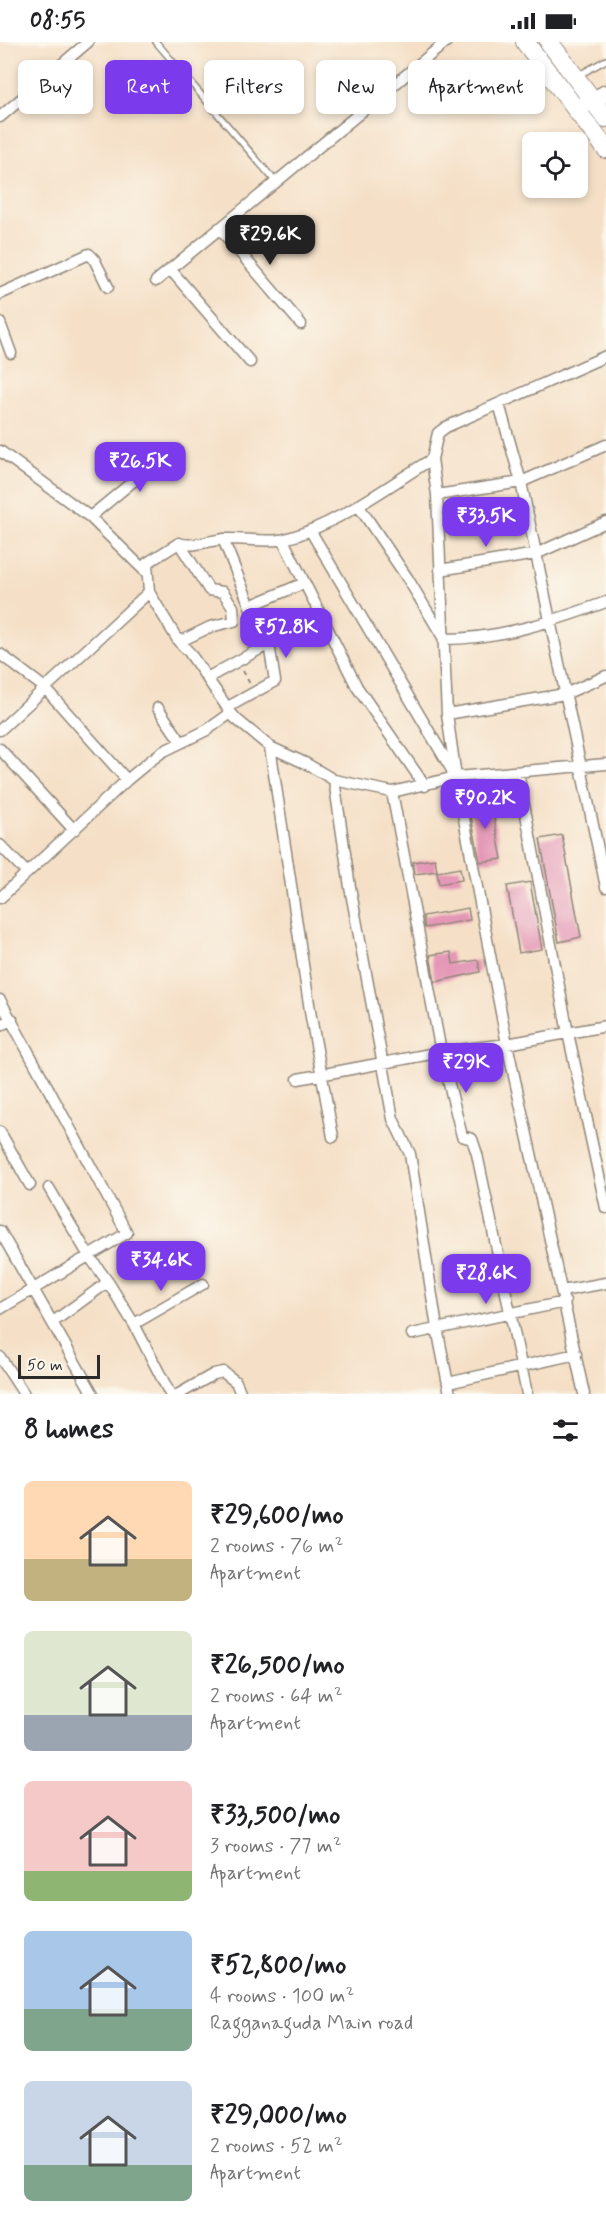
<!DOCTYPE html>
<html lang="en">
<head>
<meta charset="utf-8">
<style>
	:root { --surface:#fff; --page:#f2f2f2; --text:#202124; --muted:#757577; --accent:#7c3aed }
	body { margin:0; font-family:Mynerve,sans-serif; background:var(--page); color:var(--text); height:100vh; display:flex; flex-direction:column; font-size:22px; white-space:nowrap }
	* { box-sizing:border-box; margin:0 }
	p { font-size:20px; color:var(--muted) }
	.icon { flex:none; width:33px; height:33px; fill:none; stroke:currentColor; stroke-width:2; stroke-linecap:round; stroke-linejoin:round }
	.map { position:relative; height:1352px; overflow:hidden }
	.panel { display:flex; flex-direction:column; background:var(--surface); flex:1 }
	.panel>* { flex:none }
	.guide { position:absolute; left:18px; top:18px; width:570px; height:54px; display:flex; gap:12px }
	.fabs { position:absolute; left:522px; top:90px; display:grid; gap:12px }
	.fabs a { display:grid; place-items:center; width:66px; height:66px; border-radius:9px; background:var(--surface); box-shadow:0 3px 9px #0003; font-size:30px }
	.scale { position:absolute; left:18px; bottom:15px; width:82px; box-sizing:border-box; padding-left:6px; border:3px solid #2b2b2b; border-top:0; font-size:16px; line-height:21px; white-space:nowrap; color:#2b2b2b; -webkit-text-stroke:4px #fbf7ec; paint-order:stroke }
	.price { position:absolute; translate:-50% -51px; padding:0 14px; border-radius:12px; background:var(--accent); color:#fff; font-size:20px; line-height:39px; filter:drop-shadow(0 2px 3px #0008) }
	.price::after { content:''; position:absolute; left:50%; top:36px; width:18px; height:14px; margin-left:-9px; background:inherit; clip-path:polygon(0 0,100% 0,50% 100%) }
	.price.active { background:#222; color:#fff }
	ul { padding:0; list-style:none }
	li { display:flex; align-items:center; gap:18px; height:150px; padding:0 24px }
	li span { display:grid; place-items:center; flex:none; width:168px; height:120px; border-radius:9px; color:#555 }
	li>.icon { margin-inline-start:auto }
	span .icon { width:72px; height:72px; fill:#fffc; stroke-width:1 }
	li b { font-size:26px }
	h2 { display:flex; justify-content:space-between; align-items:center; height:72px; padding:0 24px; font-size:26px }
	.tag { padding:0 21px; border-radius:9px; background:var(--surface); box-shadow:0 3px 9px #0003; font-size:21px; line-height:54px }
	.tag.active { background:var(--accent); color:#fff }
	.status { display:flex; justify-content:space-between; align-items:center; height:42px; padding:0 30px; background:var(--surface); direction:ltr }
	.status svg { height:16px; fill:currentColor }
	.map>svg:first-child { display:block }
	.building { fill:#e497b6 }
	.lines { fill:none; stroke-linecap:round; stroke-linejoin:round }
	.lane-casing { stroke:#908679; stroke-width:8 }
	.street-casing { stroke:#908679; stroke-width:13 }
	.secondary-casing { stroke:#908679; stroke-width:19 }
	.primary-casing { stroke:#908679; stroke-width:20 }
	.path { stroke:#908679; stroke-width:2; stroke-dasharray:4.5 4.5; stroke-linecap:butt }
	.lane { stroke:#fff; stroke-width:5 }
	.street { stroke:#fff; stroke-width:10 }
	.secondary { stroke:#fff; stroke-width:16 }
	.primary { stroke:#fff; stroke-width:18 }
</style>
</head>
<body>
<div class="status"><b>08:55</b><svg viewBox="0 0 49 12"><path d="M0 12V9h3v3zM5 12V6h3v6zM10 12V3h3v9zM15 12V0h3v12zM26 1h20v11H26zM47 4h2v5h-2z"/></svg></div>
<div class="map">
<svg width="606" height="1352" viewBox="0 0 606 1352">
	<rect width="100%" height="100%" fill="#fbf7ec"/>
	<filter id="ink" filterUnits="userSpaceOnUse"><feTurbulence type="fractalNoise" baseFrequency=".0167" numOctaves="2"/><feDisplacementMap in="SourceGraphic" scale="12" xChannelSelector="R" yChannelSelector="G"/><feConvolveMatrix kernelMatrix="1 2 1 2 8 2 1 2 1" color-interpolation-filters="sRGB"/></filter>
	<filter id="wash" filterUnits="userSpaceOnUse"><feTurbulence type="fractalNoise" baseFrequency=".008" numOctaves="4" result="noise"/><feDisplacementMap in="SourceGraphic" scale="24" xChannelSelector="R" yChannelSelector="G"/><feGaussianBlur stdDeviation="1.35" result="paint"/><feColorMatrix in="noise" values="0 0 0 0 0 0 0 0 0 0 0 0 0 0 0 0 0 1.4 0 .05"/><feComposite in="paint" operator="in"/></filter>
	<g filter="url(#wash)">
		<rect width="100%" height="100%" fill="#f5e0c7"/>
		<g id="blocks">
			<path class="building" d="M490 755 502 817 480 820 468 759Z
				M562 793 581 895 559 900 540 797Z
				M435 817 437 829 415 832 413 820Z
				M460 826 462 838 439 842 437 830Z
				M530 840 542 907 519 911 507 844Z
				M468 866 470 878 425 886 423 874Z
				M451 910 453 922 478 918 480 930 435 940 430 913Z"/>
		</g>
	</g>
	<g filter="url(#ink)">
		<use href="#blocks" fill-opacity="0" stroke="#908679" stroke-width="1.5"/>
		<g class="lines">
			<g class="lane-casing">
				<path id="lane" d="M156 0 275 139
					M579 33 606 18"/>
			</g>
			<g class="street-casing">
				<path id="street" d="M0 75 88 0
					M219 186 301 282
					M170 227 250 320
					M156 239 446 0
					M0 252 89 212 94 217 108 245
					M0 281 11 311
					M499 362 521 440 606 845
					M0 409 90 475 147 531
					M437 453 521 440 606 403
					M358 463 408 537 444 597C500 597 554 579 606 560
					M90 475 131 441 177 408
					M310 488 453 730
					M223 497 250 564
					M283 498 357 645 425 744
					M440 528 536 512 606 480
					M179 600 210 585 234 579 233 565 223 550 209 548 179 501
					M0 612 45 646 127 738
					M207 636 269 602
					M228 665 275 639 269 602 250 564 304 541
					M158 666 181 700
					M231 671 189 610 179 600 149 550 147 521 179 501C193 506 210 498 225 497 242 496 270 501 285 497 335 484 388 444 432 417
					M447 672 565 652 606 634
					M0 688 149 550
					M270 705 311 975 333 1095
					M0 707 74 788
					M518 731 568 991 606 1166
					M334 738 350 845 393 1077 410 1112 437 1286 450 1352
					M392 750 441 1010 462 1094 472 1097 477 1112 527 1352
					M0 803 27 831
					M0 856 127 738 150 719 162 710 207 688 231 671 236 677 270 705 307 722 334 738 392 750 456 735 606 722
					M0 958 127 1191 0 1267
					M0 984 12 977
					M298 1037 441 1010 507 1002 606 984
					M0 1090 30 1143
					M49 1146 89 1214 108 1240 134 1282 170 1352
					M0 1189 93 1352
					M562 1249 606 1241
					M53 1280 108 1240
					M134 1282 203 1242
					M412 1292 565 1260
					M0 1315 24 1352
					M448 1341 576 1312
					M179 1352 214 1332 223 1330 236 1340 241 1352
					M584 1352 507 1002 456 735 447 672 437 453 432 417 438 391 446 385 606 314"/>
			</g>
			<g class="secondary-casing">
				<path id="secondary" d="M581 65 606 51"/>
			</g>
			<g class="primary-casing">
				<path id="primary" d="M525 0 606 107
					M549 0 606 76"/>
			</g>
			<path class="path" d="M243 629 250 642"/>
			<use href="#lane" class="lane"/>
			<use href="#street" class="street"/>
			<use href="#secondary" class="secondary"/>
			<use href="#primary" class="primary"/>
		</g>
	</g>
</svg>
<div class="fabs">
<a><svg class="icon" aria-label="locate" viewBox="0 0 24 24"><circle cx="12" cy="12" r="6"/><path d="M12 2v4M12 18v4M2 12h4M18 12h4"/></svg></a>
</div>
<div class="scale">50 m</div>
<b class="price active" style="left:270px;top:224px">₹29.6K</b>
<b class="price" style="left:140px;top:451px">₹26.5K</b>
<b class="price" style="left:486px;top:506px">₹33.5K</b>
<b class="price" style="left:286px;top:617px">₹52.8K</b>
<b class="price" style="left:485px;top:788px">₹90.2K</b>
<b class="price" style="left:466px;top:1052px">₹29K</b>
<b class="price" style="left:161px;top:1250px">₹34.6K</b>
<b class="price" style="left:486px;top:1263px">₹28.6K</b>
<div class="guide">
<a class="tag">Buy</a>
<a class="tag active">Rent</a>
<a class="tag">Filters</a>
<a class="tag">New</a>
<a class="tag">Apartment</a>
</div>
</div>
<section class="panel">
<h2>8 homes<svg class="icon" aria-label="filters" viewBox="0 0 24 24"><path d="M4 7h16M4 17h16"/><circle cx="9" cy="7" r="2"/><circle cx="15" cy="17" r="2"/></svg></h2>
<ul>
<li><span style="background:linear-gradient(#ffd9b3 65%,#c2b280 0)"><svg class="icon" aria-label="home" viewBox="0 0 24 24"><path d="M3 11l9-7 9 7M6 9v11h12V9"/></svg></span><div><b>₹29,600/mo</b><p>2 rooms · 76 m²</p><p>Apartment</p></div></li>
<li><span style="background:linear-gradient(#dfe7d0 70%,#9aa5b1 0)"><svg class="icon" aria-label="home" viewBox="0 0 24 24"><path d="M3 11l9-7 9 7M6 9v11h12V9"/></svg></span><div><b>₹26,500/mo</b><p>2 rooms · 64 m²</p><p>Apartment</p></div></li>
<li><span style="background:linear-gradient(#f6c9c9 75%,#8fb573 0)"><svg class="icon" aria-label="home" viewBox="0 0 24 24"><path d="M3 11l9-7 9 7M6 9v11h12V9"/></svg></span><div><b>₹33,500/mo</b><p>3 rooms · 77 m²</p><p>Apartment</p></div></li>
<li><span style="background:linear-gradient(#a9c7e8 65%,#7fa58c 0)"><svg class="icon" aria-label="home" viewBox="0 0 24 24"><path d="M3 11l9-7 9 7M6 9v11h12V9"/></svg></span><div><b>₹52,800/mo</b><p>4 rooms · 100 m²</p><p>Ragganaguda Main road</p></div></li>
<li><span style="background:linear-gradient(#c9d6e8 70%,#7fa58c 0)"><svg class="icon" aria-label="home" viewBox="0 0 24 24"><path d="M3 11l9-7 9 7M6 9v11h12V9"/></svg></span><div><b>₹29,000/mo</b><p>2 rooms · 52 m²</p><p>Apartment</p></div></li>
</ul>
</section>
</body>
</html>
